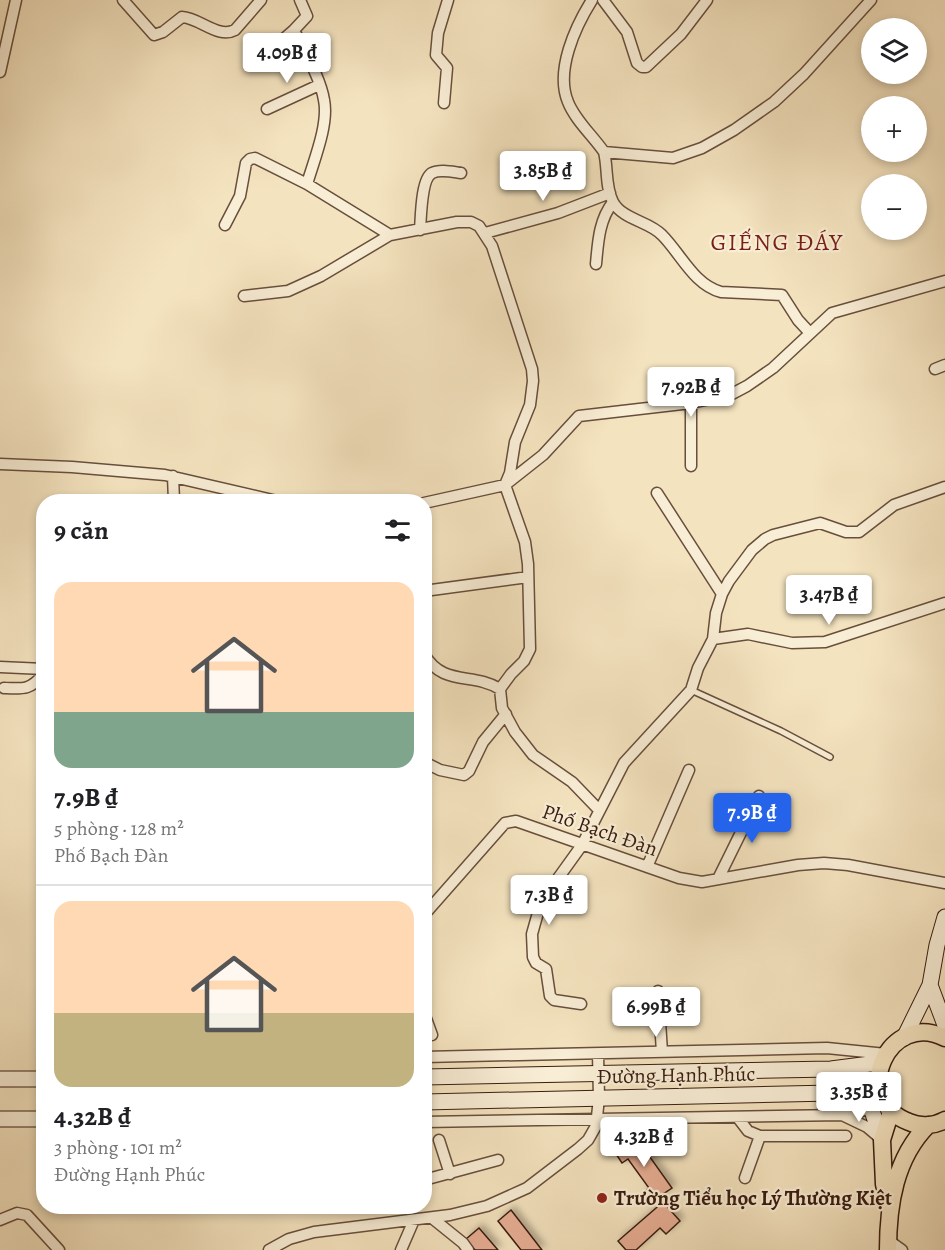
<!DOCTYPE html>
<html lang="vi">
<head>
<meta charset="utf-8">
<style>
	:root { --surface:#fff; --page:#f2f2f2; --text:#202124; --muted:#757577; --line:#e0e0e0; --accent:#2563eb }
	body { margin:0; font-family:Alegreya,serif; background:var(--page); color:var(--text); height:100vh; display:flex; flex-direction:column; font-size:22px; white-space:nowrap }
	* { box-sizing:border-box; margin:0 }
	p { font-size:20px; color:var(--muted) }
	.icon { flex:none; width:33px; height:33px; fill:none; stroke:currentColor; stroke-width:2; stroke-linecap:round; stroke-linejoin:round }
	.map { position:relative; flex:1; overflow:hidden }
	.details { position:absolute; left:36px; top:494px; width:396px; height:720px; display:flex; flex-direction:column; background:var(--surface); border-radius:24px; box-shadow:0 3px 9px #0003 }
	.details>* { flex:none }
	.controls { position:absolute; left:861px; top:18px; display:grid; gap:12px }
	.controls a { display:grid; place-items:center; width:66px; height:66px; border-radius:50%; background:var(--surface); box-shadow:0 3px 9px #0003; font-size:30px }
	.price { position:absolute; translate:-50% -51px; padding:0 14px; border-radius:6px; background:#fff; color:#222; font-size:20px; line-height:39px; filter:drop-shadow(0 2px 3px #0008) }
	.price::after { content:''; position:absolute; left:50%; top:36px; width:18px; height:14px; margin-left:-9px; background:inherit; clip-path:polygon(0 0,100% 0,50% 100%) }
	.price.current { background:var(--accent); color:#fff }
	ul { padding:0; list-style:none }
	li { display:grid; align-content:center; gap:12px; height:318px; padding:0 18px }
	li+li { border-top:2px solid var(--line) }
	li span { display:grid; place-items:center; height:186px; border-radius:18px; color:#555 }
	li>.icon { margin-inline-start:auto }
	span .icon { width:108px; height:108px; fill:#fffc; stroke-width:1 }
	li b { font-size:26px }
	h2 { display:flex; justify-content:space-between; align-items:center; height:72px; padding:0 18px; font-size:26px }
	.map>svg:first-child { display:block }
	.building { fill:#e6ad93; stroke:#391d11; stroke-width:1.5; filter:url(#shadow) }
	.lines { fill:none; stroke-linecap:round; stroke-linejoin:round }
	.service-casing { stroke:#684e3c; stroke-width:8 }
	.minor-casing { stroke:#684e3c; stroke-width:13 }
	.secondary-casing { stroke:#391d11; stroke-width:17 }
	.primary-casing { stroke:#391d11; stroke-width:19 }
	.service { stroke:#f8edd5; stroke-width:5 }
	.minor { stroke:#f8edd5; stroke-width:10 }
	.secondary { stroke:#f8edd5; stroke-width:15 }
	.primary { stroke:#f4e3bf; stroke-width:16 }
	.poi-dot { fill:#8f2418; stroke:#f8edd5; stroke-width:2 }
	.labels { text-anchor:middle; stroke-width:4.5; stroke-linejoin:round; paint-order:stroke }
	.street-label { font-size:21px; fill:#391d11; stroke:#f8edd5 }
	.poi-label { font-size:21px; font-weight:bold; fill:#391d11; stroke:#f8edd5; text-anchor:start }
	.quarter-label { font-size:24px; letter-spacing:1.5px; fill:#7a1f14; stroke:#f8edd5 }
</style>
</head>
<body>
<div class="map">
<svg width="945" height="1250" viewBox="0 0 945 1250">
	<defs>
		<filter id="shadow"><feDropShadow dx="4" dy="-4" stdDeviation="3" flood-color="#0004"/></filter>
	</defs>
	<rect width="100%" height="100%" fill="#f4e3bf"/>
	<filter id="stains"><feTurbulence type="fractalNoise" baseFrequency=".00333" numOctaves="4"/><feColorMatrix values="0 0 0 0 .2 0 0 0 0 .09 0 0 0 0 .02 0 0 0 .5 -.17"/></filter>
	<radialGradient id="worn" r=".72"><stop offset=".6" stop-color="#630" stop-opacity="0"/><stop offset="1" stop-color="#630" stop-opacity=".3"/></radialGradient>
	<path class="building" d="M635 1136 672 1188 651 1202 644 1192 649 1188 628 1159 622 1163 614 1151Z
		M663 1202 680 1221 666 1234 660 1228 636 1250H626L618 1241Z
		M511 1210 542 1250H521L498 1221Z
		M479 1228 498 1250H475L466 1239Z"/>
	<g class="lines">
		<g class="service-casing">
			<path id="service" d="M691 690 781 731 830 757"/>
		</g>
		<g class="minor-casing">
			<path id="minor" d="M123 0 154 35 163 32 182 17C200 18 218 39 235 30L261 0
				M300 0 307 16 294 30C304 52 320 76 324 100 329 124 314 160 307 184L390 235 457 222H471L479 226 492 246 532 369 533 381 530 405 515 442 510 473 505 485 525 542 528 564 530 649 524 661 511 674 500 689 502 708 515 732 533 755 572 782 599 810
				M592 0C575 27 555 71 568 102 575 120 593 136 604 152L673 158 702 148 734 130 774 102 804 74 871 0
				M603 0 627 32 637 63 642 67H646L681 34 707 0
				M263 57 294 30
				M0 72 16 0
				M444 103 447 68 436 55 438 33 448 0
				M267 109 319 85
				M604 152C608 167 605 187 613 202 623 220 649 221 662 235 681 254 694 285 721 292L782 295 798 320 810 333
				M225 225 240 196 246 163 250 159 255 158 307 184
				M420 230C421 218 421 179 432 173 440 169 453 172 461 173
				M485 233 558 213 610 193
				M596 264C598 242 599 220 613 202
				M244 296 288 291 321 276 390 235
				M935 369 945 365
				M691 403V466
				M0 464 72 467 165 475 277 501
				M173 476 174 501
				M657 493 722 594
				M424 503 505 485 543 455 579 416 691 403 730 395 747 386 773 368 832 313 945 281
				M424 591 528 577
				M713 639 748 634 792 643 825 642 945 603
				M424 654C443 687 473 672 500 689
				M0 667 44 669
				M4 688C24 689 30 690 44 674
				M424 762 440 770 464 775 469 771 483 742 506 714
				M647 867 689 770
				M718 879 759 796
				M424 915 505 823 516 821 679 878 702 882 798 865 824 863 848 865 945 883
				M658 991 662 1052
				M581 1004 554 1000 550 996 546 969 536 963 533 957 532 934 541 902 582 845 624 763 691 690 698 668 713 639 716 613 722 594 729 581 752 550 765 539 773 535 820 523 846 532H859L894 505 945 487
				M424 1013 432 1035
				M424 1057 827 1048 886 1054
				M842 1115 867 1127 880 1138
				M738 1118 748 1131 760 1136H846
				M424 1122 842 1115 857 1113 876 1105
				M439 1140 450 1174
				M745 1178 760 1136
				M424 1180 498 1160
				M432 1218 463 1243 468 1250
				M0 1220 17 1213 27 1215 59 1250
				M888 1240 902 1250
				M269 1250 289 1239 314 1232 450 1215 487 1206 527 1188 578 1149 588 1140 596 1126 599 1098 598 1054
				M401 1250 414 1220"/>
		</g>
		<g class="secondary-casing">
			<path id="secondary" d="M930 985 945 1025
				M904 1038 930 985 937 945 945 917
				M424 1077 831 1069 870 1064 886 1054
				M0 1079H44
				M855 1096 871 1108 882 1140
				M424 1102 832 1093 852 1094 884 1102
				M0 1119H44"/>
		</g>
		<g class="primary-casing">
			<path id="primary" d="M945 1038C889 1009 848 1099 909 1122 920 1127 934 1126 945 1120
				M889 1207 884 1184 882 1140 891 1111
				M888 1250C888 1205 895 1158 928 1125"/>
		</g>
		<use href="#service" class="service"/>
		<use href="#minor" class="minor"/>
		<use href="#secondary" class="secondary"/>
		<use href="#primary" class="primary"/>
	</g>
	<circle class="poi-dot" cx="602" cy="1198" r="6"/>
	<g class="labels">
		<g class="street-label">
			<text transform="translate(600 830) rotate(19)" y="7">Phố Bạch Đàn</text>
			<text transform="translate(676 1075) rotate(-1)" y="7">Đường Hạnh Phúc</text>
		</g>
		<g class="poi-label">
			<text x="614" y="1205">Trường Tiểu học Lý Thường Kiệt</text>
		</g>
		<g class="quarter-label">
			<text x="777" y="250">GIẾNG ĐÁY</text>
		</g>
	</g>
	<rect width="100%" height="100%" filter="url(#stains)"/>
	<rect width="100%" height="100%" fill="url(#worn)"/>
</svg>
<div class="controls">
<a><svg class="icon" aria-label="layers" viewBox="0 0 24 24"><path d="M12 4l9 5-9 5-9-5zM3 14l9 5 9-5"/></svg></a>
<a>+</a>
<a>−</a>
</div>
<b class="price" style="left:287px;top:84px">4.09B ₫</b>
<b class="price" style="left:543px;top:202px">3.85B ₫</b>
<b class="price" style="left:691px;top:418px">7.92B ₫</b>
<b class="price" style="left:829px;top:626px">3.47B ₫</b>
<b class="price current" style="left:752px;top:844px">7.9B ₫</b>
<b class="price" style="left:549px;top:926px">7.3B ₫</b>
<b class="price" style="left:656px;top:1038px">6.99B ₫</b>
<b class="price" style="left:859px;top:1123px">3.35B ₫</b>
<b class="price" style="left:644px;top:1168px">4.32B ₫</b>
<section class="details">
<h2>9 căn<svg class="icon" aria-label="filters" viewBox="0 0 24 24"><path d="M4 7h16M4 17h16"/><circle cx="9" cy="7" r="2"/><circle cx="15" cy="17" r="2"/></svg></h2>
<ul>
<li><span style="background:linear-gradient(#ffd9b3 70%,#7fa58c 0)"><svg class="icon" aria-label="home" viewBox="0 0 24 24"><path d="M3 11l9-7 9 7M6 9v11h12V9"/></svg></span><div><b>7.9B ₫</b><p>5 phòng · 128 m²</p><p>Phố Bạch Đàn</p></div></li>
<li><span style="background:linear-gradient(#ffd9b3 60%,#c2b280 0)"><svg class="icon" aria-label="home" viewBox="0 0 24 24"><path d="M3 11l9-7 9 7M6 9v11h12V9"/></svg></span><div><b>4.32B ₫</b><p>3 phòng · 101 m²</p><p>Đường Hạnh Phúc</p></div></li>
</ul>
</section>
</div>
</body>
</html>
